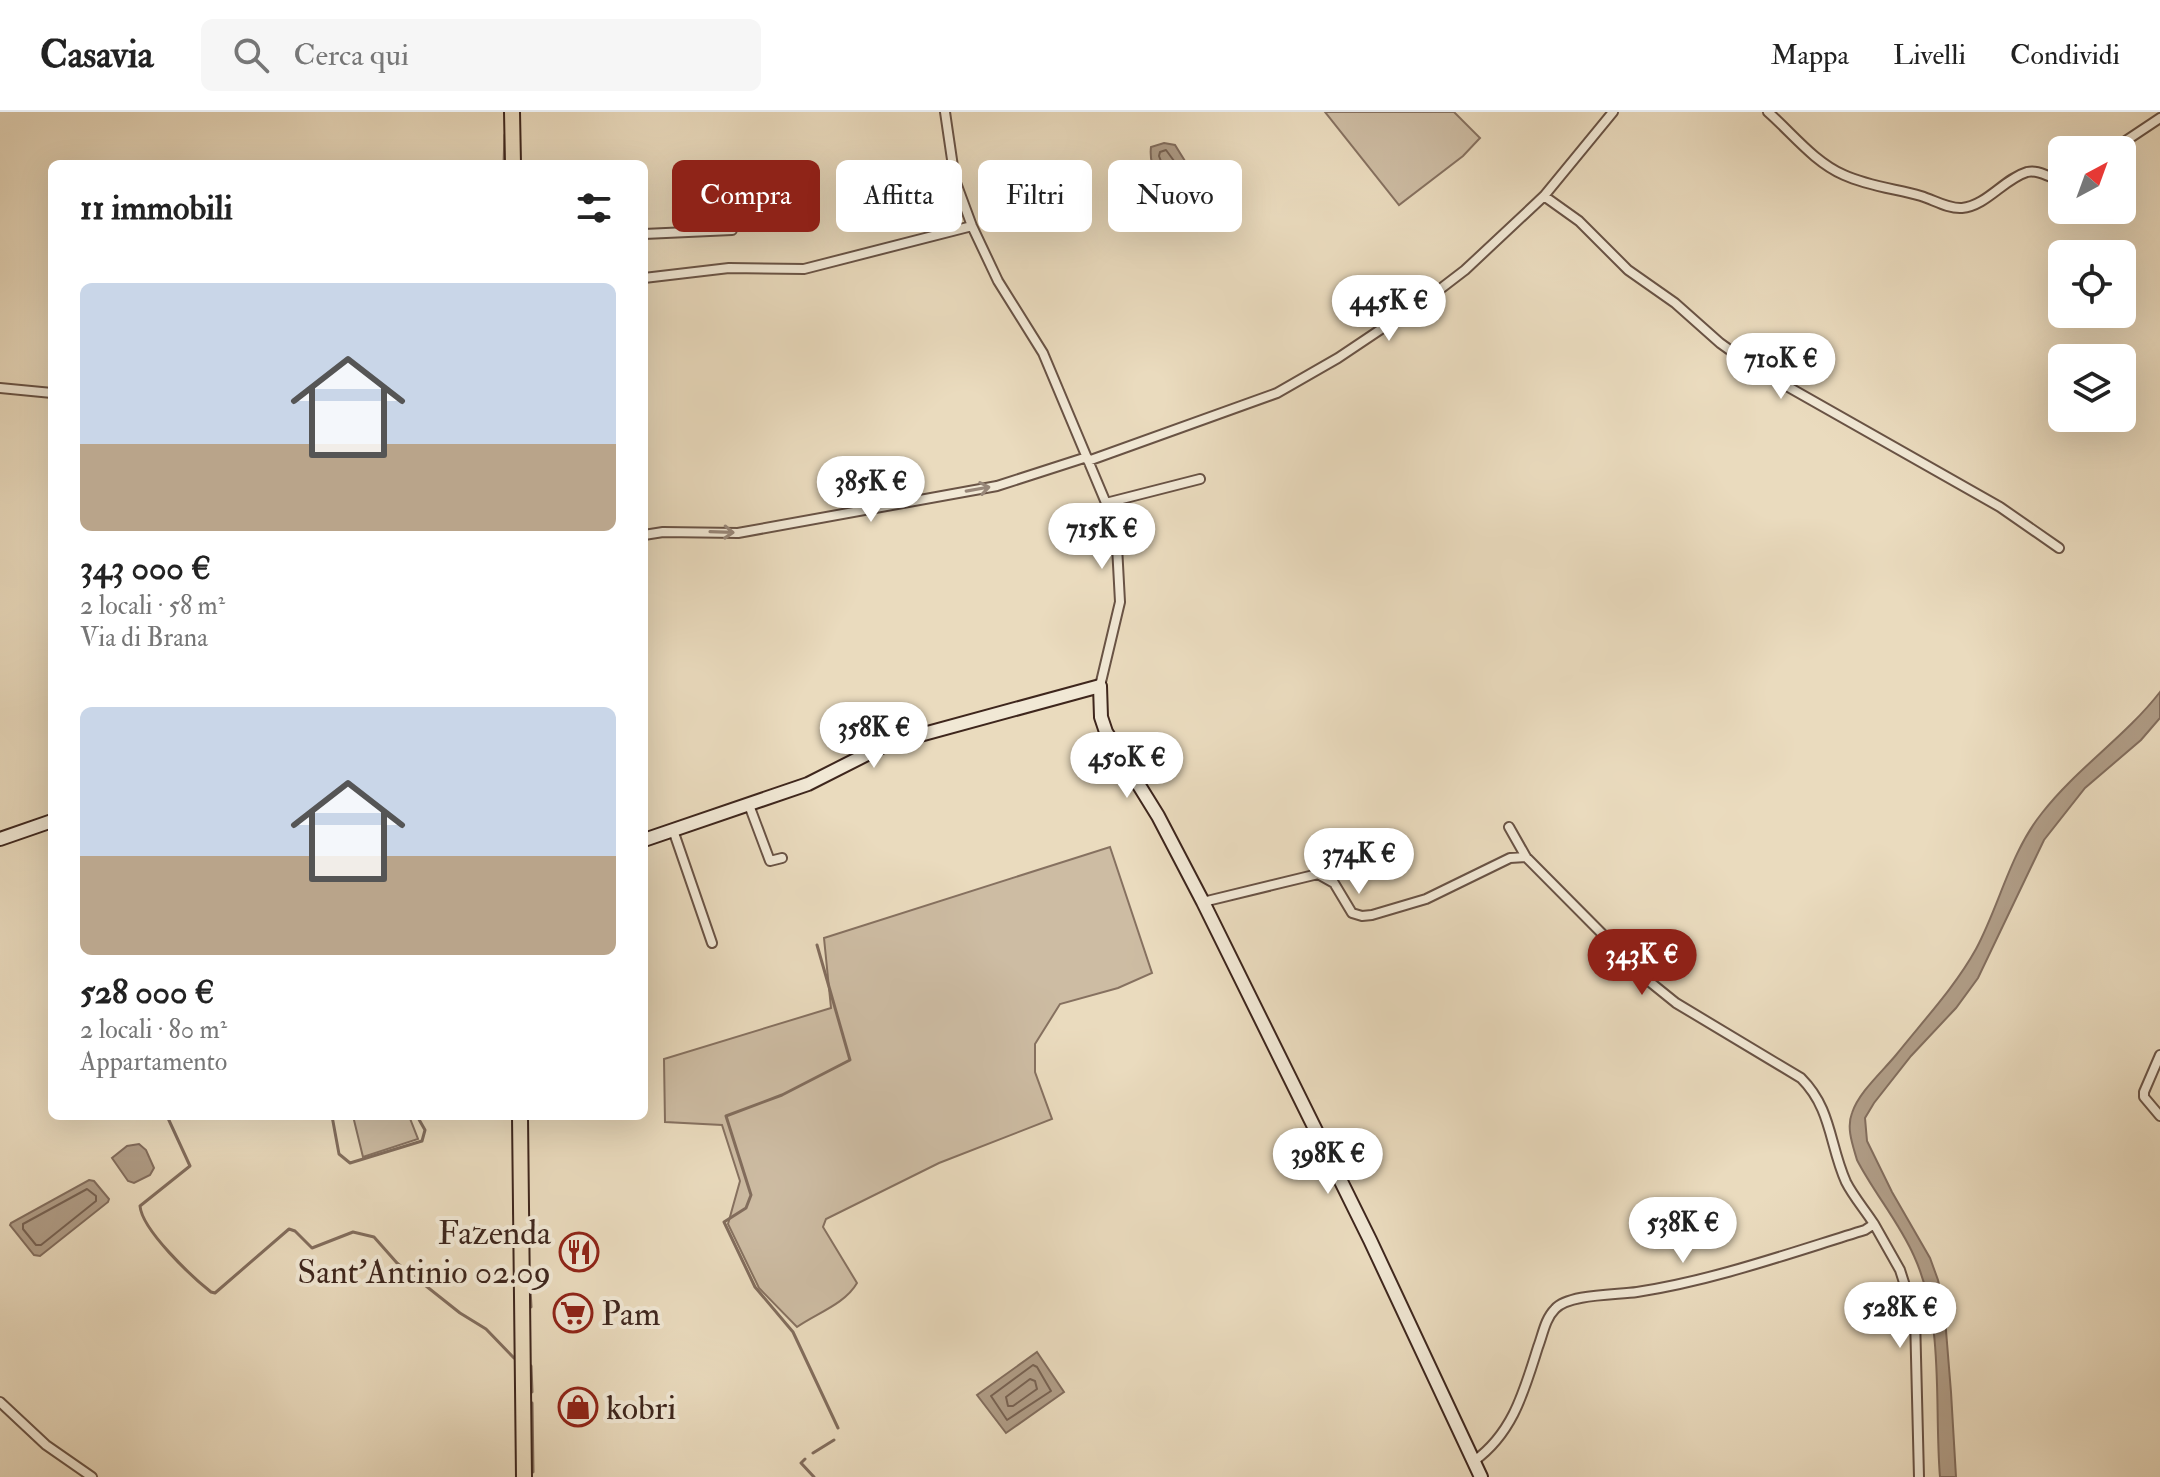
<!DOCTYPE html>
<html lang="it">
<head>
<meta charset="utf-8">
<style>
	:root { --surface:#fff; --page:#f6f6f6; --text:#222; --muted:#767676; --line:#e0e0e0; --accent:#8f2418 }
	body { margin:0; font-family:"IM FELL Double Pica",serif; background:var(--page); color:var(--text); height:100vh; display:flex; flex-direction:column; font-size:30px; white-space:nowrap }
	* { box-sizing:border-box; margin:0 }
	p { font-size:26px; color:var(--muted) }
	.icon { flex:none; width:44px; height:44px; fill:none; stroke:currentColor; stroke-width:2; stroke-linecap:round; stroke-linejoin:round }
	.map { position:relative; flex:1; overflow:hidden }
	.panel { position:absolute; left:48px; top:48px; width:600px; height:960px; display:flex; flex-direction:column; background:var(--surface); border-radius:12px; box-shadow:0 8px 32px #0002 }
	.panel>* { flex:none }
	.banner { position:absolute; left:672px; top:48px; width:760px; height:72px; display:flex; gap:16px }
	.needle { width:52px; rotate:41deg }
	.fabs { position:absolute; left:2048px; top:24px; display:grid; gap:16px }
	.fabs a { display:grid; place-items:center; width:88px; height:88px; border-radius:12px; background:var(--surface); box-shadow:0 8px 32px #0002; font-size:40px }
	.price { position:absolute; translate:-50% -68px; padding:0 18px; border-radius:28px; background:#fff; color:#222; font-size:26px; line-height:52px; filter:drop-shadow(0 2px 4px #0008) }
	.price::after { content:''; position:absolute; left:50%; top:48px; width:24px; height:18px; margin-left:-12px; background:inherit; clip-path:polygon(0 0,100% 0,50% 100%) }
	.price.active { background:var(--accent); color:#fff }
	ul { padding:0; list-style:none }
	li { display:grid; align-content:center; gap:16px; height:424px; padding:0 32px }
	li span { display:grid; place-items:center; height:248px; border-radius:12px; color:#555 }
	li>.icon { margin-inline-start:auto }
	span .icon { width:144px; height:144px; fill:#fffc; stroke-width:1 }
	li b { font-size:34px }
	h2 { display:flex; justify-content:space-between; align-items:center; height:96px; padding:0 32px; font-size:34px }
	.pill { padding:0 28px; border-radius:12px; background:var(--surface); box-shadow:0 8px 32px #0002; font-size:28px; line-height:72px }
	.pill.active { background:var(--accent); color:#fff }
	header { display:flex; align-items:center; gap:48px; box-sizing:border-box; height:112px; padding:0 40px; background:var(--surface); border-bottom:2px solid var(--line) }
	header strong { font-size:38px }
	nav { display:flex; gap:44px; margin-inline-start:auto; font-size:28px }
	.search { width:560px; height:72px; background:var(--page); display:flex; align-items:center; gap:20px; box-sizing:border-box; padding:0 28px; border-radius:12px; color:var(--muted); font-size:30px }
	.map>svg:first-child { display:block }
	.green { fill:#cdbca3; stroke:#867160; stroke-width:2 }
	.water { fill:#b09d87; stroke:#826d5d; stroke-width:2 }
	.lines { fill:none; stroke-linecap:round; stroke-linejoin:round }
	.shore { stroke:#776252; stroke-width:2 }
	.stream { stroke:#826d5d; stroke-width:3 }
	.street-casing { stroke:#695345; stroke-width:12 }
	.secondary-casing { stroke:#3e261d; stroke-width:16 }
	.primary-casing { stroke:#3e261d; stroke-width:18 }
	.street { stroke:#f1e8d5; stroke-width:8 }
	.secondary { stroke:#f1e8d5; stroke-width:12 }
	.primary { stroke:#eadbbe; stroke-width:14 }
	.oneway { stroke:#988779 }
	.labels { text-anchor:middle; stroke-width:8; stroke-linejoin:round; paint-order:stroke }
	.poi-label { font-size:34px; fill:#3e261d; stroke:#f1e8d5; text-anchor:start }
</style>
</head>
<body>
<header>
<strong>Casavia</strong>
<div class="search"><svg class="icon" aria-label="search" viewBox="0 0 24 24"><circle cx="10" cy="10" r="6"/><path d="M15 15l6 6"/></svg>Cerca qui</div>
<nav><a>Mappa</a><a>Livelli</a><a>Condividi</a></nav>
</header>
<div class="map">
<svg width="2160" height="1365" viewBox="0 0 2160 1365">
	<rect width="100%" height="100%" fill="#eadbbe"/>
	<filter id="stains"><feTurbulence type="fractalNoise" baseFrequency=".0025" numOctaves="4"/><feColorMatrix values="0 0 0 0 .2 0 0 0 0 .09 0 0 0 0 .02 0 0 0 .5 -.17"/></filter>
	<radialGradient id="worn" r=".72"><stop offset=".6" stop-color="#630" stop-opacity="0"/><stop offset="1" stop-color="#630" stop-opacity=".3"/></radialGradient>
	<path class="green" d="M1325 0H1454L1480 26 1463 44 1399 93Z
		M1110 735 1152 861 1118 876 1060 892 1035 932V960L1052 1007 939 1051 826 1107 823 1115 857 1171C845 1192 817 1201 797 1215L759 1176 728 1112 740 1069 722 1013 665 1010 664 947 831 896 824 826Z
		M353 1004H409L418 1027 363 1045Z"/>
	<path class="water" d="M1164 31 1175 33 1198 70V77L1172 87C1158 78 1149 50 1151 35Z
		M2160 580V606L2141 628 2085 676 2044 728 1978 866 1956 896 1911 944 1874 991 1865 1006 1867 1029 1892 1080 1930 1146 1938 1168 1944 1194 1951 1280 1956 1365H1940C1934 1293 1945 1212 1914 1144 1899 1110 1874 1081 1857 1048 1853 1034 1846 1016 1852 1001 1859 980 1882 960 1896 943 1923 909 1955 875 1976 837 2000 792 2010 741 2042 701 2077 656 2125 625 2160 580Z
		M139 1032 146 1038 154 1056 150 1063 134 1071 128 1069 112 1046 127 1034Z
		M89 1068 94 1069 109 1087 108 1090 40 1144 34 1143 10 1113 11 1111Z
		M1037 1240 1064 1280 1006 1321 977 1283Z"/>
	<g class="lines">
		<path class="shore" d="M1166 38 1188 68 1186 73 1175 77 1171 75 1159 44 1160 40Z
			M87 1077 96 1084V1089L41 1133H36L23 1117V1112Z
			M1033 1253 1037 1255 1051 1279 1007 1308 991 1284Z
			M1030 1267 1035 1269 1037 1277 1013 1294H1008L1006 1285Z"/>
		<path class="stream" d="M504 52 505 23
			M817 833 850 948 782 983 726 1004 751 1083 746 1096 724 1110 755 1175 793 1220 838 1316
			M167 1004 190 1054 140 1094C142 1118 192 1165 211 1180L215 1181 289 1117 295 1119 312 1136 353 1120 374 1125 397 1151 460 1201 486 1217 514 1246
			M332 1004 339 1042 350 1051 422 1029 425 1018 417 1004
			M514 1102V1073
			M514 1113 515 1152
			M529 1159 531 1195
			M531 1254 532 1280
			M532 1291 533 1360
			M813 1341 834 1328
			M805 1347 801 1351 814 1365"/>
		<g class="street-casing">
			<path id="street" d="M945 0 955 68 972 114 998 169 1043 241 1106 391 1117 434 1120 490 1100 574
				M1768 0C1792 21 1814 50 1844 63 1868 74 1896 77 1921 84 1934 88 1948 97 1962 96 1986 94 2004 67 2027 60 2041 57 2050 68 2062 67
				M2112 38 2160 6
				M1544 84 1579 109 1628 158 1675 191 1720 231 1755 256 2000 395 2059 436
				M644 122 732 118
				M644 166 729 156 804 157 972 114
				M0 276 52 281
				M1088 349 1277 281 1338 246 1435 181 1465 158 1544 84 1613 0
				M1106 391 1200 367
				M644 423 663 420 738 421 997 374 1087 345
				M749 693 770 749 782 746
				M673 718 712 831
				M1203 790 1318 762 1334 771 1352 801 1362 804 1372 803 1426 787 1510 746 1526 745
				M2160 943 2144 980V985L2160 1004
				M1874 1112 1900 1158 1915 1205 1919 1365
				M0 1290 46 1333 92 1365
				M1474 1349C1513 1321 1524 1279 1538 1235 1543 1222 1545 1207 1555 1197 1568 1182 1616 1183 1637 1180 1715 1168 1790 1141 1865 1118L1874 1112C1865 1098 1853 1084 1846 1070 1829 1032 1832 997 1801 966L1676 891 1650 870 1526 745 1509 715"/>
		</g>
		<g class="secondary-casing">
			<path id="secondary" d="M0 727 52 709
				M644 728 808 672 887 632 1100 574 1101 605 1106 620 1158 704 1203 790 1370 1128 1481 1365"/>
		</g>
		<g class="primary-casing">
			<path id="primary" d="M512 0 513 52
				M520 1004 524 1365"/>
		</g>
		<use href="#street" class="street"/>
		<use href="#secondary" class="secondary"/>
		<use href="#primary" class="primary"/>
	</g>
	<defs><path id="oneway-shaft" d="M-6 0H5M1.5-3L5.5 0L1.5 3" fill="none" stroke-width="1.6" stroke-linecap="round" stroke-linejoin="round" transform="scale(2)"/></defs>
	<g class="oneway">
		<use href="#oneway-shaft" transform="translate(978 377) rotate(-10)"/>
		<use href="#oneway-shaft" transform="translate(722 420) rotate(2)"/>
	</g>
	<defs>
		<g id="restaurant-ring" transform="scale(2)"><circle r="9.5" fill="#f1e8d5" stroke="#8f2418" stroke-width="1.5"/><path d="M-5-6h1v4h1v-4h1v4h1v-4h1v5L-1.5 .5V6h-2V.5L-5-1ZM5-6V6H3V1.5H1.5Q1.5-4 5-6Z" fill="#8f2418"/></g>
		<g id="supermarket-ring" transform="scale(2)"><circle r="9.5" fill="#f1e8d5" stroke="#8f2418" stroke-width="1.5"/><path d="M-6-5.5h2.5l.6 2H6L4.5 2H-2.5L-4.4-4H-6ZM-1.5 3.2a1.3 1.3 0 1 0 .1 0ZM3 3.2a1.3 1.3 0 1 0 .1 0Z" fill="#8f2418"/></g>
		<g id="shop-ring" transform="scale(2)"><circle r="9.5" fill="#f1e8d5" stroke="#8f2418" stroke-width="1.5"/><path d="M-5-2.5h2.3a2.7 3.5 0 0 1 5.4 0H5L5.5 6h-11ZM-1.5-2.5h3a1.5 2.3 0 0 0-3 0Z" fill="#8f2418"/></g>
	</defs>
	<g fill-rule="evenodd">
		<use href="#restaurant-ring" x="579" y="1140"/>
		<use href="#supermarket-ring" x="573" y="1201"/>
		<use href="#shop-ring" x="578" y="1295"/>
	</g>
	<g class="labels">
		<g class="poi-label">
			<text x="551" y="1132" text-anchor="end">Fazenda<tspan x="551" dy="39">Sant'Antinio 02.09</tspan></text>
			<text x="601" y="1213">Pam</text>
			<text x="606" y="1307">kobri</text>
		</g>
	</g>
	<rect width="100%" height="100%" filter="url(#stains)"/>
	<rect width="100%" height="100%" fill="url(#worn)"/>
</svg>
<div class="fabs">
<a><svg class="needle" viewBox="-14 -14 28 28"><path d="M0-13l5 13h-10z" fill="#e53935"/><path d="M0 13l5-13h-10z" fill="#767676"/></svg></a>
<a><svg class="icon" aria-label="locate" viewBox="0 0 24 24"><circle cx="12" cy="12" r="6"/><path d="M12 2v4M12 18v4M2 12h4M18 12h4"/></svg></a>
<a><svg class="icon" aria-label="layers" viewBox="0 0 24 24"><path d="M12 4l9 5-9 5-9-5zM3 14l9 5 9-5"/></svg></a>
</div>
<b class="price" style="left:1389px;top:231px">445K €</b>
<b class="price" style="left:1781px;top:289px">710K €</b>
<b class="price" style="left:871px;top:412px">385K €</b>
<b class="price" style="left:1102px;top:459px">715K €</b>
<b class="price" style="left:874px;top:658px">358K €</b>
<b class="price" style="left:1127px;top:688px">450K €</b>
<b class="price" style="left:1359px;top:784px">374K €</b>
<b class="price active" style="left:1642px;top:885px">343K €</b>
<b class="price" style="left:1328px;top:1084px">398K €</b>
<b class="price" style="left:1683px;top:1153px">538K €</b>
<b class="price" style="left:1900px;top:1238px">528K €</b>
<div class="banner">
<a class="pill active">Compra</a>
<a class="pill">Affitta</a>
<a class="pill">Filtri</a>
<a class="pill">Nuovo</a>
</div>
<section class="panel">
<h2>11 immobili<svg class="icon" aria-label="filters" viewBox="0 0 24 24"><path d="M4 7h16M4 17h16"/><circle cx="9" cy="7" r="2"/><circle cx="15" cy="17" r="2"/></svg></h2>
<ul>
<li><span style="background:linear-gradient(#c9d6e8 65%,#b9a48a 0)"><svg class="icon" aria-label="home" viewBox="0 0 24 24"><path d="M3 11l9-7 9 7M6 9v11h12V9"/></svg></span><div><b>343 000 €</b><p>2 locali · 58 m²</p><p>Via di Brana</p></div></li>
<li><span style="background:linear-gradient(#c9d6e8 60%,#b9a48a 0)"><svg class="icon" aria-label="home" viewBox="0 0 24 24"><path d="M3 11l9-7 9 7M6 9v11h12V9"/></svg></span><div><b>528 000 €</b><p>2 locali · 80 m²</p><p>Appartamento</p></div></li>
</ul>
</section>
</div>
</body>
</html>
